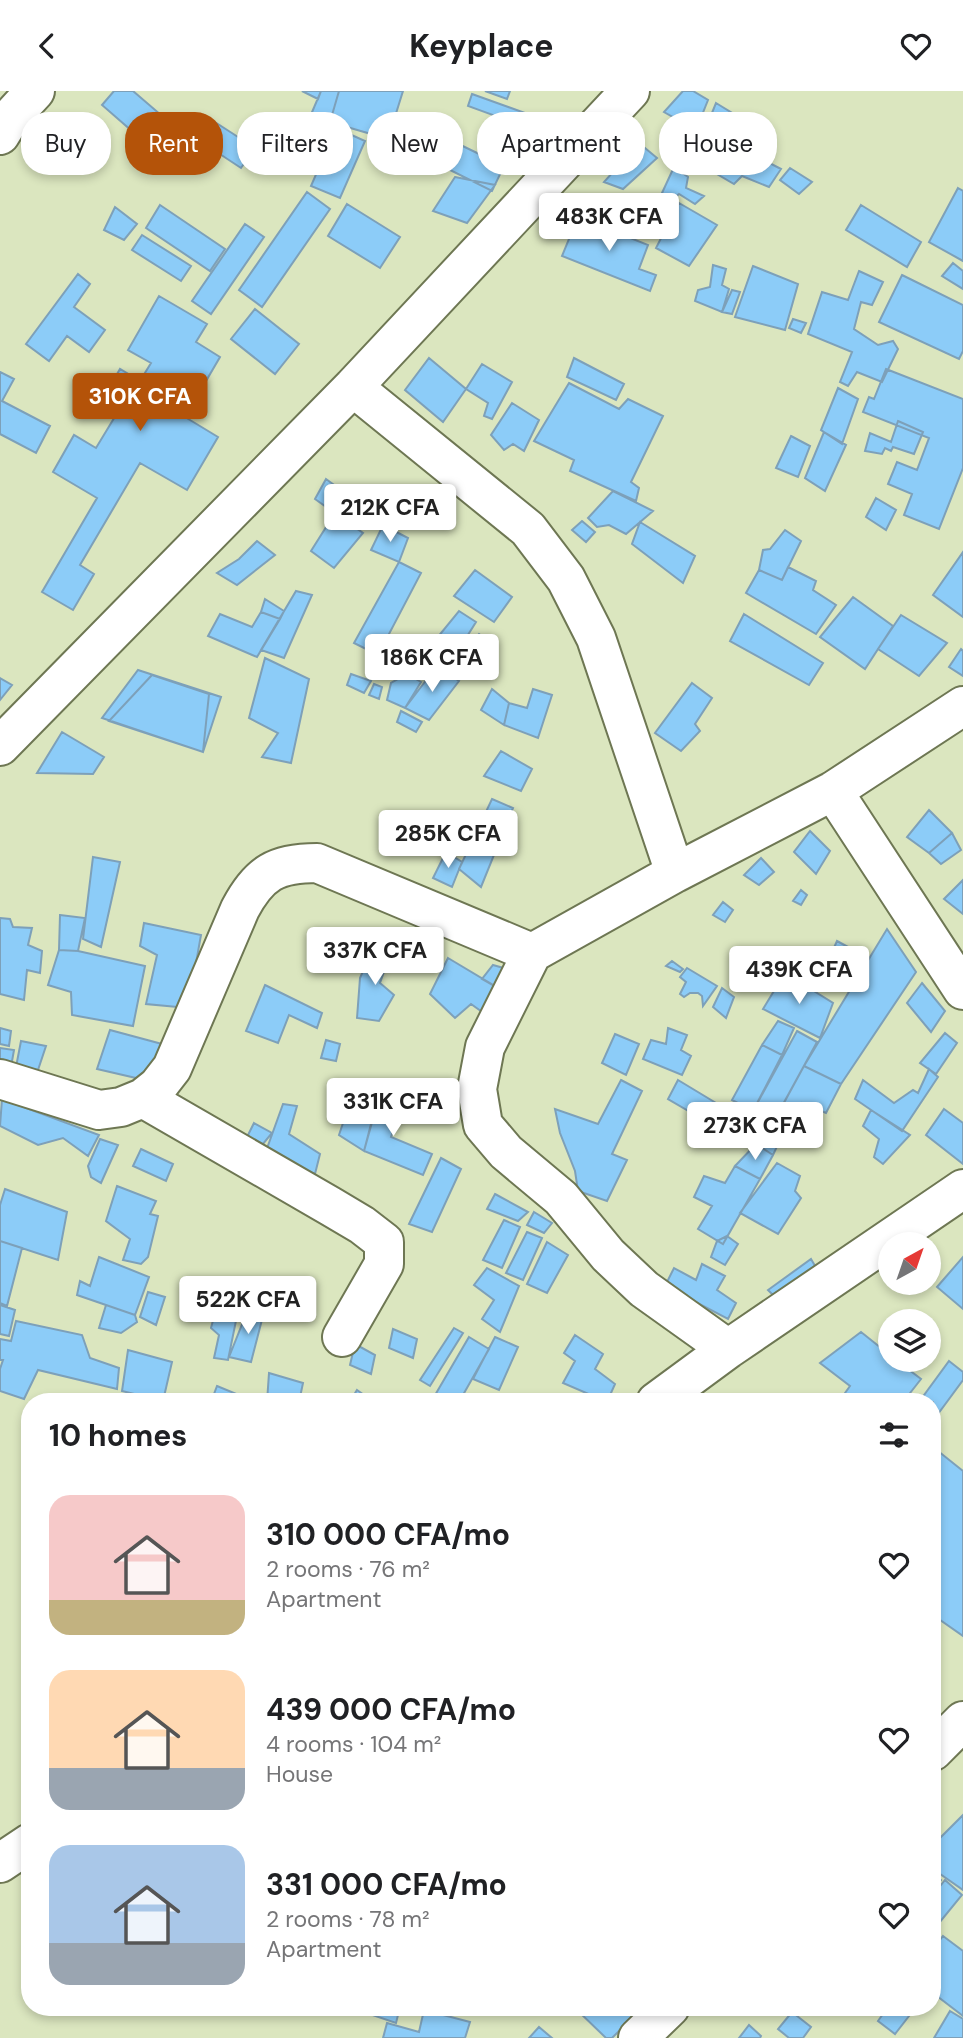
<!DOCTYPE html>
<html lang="en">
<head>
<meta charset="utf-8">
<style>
	:root { --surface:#fff; --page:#f6f6f6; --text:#202124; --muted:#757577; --accent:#b45309 }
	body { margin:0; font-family:"DM Sans",sans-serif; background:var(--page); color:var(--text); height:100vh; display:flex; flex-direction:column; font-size:26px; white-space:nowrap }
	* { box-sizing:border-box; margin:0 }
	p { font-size:23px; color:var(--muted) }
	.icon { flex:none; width:38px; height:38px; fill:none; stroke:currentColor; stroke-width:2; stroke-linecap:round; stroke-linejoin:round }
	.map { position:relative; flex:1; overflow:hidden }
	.drawer { position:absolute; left:21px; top:1302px; width:920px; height:623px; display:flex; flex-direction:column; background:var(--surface); border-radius:28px; box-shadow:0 4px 10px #0003 }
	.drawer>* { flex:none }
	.banner { position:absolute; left:21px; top:21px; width:922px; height:63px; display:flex; gap:14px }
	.needle { width:46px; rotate:40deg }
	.buttons { position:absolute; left:878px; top:1141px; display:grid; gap:14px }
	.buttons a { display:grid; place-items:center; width:63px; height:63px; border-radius:50%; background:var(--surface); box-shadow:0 4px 10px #0003; font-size:35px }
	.price { position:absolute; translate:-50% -60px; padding:0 16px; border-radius:7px; background:#fff; color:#222; font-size:23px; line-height:46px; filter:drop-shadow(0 2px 4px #0008) }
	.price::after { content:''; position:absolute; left:50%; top:42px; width:21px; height:16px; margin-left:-10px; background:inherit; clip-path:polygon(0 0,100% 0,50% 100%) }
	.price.selected { background:var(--accent); color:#fff }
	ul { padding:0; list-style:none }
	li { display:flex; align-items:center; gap:21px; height:175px; padding:0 28px }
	li span { display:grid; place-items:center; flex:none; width:196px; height:140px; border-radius:21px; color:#555 }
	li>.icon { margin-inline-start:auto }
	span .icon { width:84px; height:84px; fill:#fffc; stroke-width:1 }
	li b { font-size:30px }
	h2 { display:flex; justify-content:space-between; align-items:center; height:84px; padding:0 28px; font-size:30px }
	.pill { padding:0 24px; border-radius:28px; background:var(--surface); box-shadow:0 4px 10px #0003; font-size:24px; line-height:63px }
	.pill.selected { background:var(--accent); color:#fff }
	header { display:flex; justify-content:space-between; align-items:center; height:91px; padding:0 28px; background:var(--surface); font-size:32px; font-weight:700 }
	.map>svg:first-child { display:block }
	.building { fill:#8cccf8; stroke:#7da0b9; stroke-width:2 }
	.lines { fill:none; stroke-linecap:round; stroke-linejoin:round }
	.minor-casing { stroke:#6e7753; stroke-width:42 }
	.minor { stroke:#fff; stroke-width:38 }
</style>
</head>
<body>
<header><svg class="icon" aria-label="back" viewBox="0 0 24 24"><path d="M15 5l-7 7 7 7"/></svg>Keyplace<svg class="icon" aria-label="heart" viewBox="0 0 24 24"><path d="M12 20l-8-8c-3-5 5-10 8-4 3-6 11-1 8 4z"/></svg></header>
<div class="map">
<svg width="963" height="1947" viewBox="0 0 963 1947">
	<rect width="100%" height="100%" fill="#dbe6bf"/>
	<path class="building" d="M114 0H133L161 24 140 47 102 14Z
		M114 0H133L161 24 140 47 102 14Z
		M302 0H321L318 8Z
		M321 0H339L330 31 319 55 301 47Z
		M339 0H403L388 48 330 31Z
		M485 0H510L507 8Z
		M683 0H693L708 9 696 39 664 21Z
		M472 3 539 27 534 39 468 15Z
		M716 12 737 25 726 49 705 39Z
		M204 24 255 57 241 77 191 44Z
		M336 37 365 50 340 107 311 95Z
		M711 42 781 78 769 96 742 85 734 93 717 83 721 72 704 62Z
		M442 45 504 75 492 100 430 69Z
		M639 52 657 67 623 98 604 91Z
		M674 76 688 86 686 97 704 105 695 113 679 103 672 109 662 102Z
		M790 77 812 91 799 103 780 89Z
		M455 86 495 94 467 132 433 120Z
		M958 97 963 100V170L929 151Z
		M307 101 330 118 262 216 239 199Z
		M679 112 717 134 689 175 656 157Z
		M347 113 400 146 380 177 328 145Z
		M160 114 225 158 210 180 146 137Z
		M861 114 921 151 907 176 846 139Z
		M115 116 137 133 124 149 104 139Z
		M578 126 648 154 639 178 656 184 650 200 562 165Z
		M245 133 264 146 211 223 192 210Z
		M142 144 191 175 181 190 132 159Z
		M953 172 963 180V198L942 185Z
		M713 174 726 178 722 194 729 198 722 221 695 210 698 199 710 196Z
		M753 175 798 193 785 239 735 226Z
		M859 180 883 191 872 214 861 211 854 238 878 254 893 250 898 258 882 291 857 281 848 295 840 291 852 261 808 243 822 201 848 209Z
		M78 183 90 193 74 216 105 239 89 261 67 245 49 270 26 253Z
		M902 184 963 214V260L959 268 879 231Z
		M732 199 740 201 732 223 722 221Z
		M159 205 207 233 196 251 220 266 185 326 218 346 187 399 140 372 80 474 94 483 73 519 42 501 97 407 53 381 74 344 96 357 122 314 105 304 120 278 140 290 151 272 128 259Z
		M255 218 299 253 275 283 231 248Z
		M793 228 806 232 801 242 789 237Z
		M429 267 466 298 443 331 405 299Z
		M574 267 624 293 616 309 567 286Z
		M482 273 512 291 492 328 484 325 488 312 466 298Z
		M886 278 963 308V377L939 438 904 424 912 403 888 393 897 371 917 379 929 347 863 321 869 306 874 308Z
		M0 281 14 288 2 310 50 335 36 362 0 343Z
		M569 292 619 318 628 308 663 325 631 391 639 397 636 410 570 380 574 369 534 350Z
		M838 297 858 308 842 353 821 339Z
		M512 312 539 329 524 360 513 353 504 359 491 344Z
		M898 330 923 341 914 363 893 356 891 360 885 357 882 363 865 360 870 342 891 351Z
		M824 341 846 354 825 400 805 387Z
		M791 345 810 355 798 386 776 377Z
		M326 388 371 421 357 438 315 408Z
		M613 400 653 420 626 443 609 434 597 436 588 427Z
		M876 407 896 419 886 439 866 426Z
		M335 422 363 442 334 477 311 460Z
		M582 430 595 441 586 451 572 439Z
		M640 431 695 465 683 492 632 453Z
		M383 434 408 447 399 471 371 459Z
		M785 439 801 450 782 489 759 479 763 459 770 458Z
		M257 450 275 464 237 494 217 482 239 468Z
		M963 461V526L933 504Z
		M399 471 421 482 378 564 354 552Z
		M788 476 816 490 813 499 836 514 816 543 746 502 759 479 782 489Z
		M475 479 512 506 494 531 454 505Z
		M296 500 312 504 284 567 261 559Z
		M853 506 893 535 865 578 820 546Z
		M265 508 284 520 280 528 261 521Z
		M459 520 476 531 451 571 428 558Z
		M261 521 280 528 257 566 208 545 220 523 252 536Z
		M744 523 823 572 809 594 730 550Z
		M901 524 947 552 919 585 878 558Z
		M479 543 486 548 468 572 460 565Z
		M961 558 963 560V585L949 576Z
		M265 567 309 588 291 672 262 666 278 642 249 627Z
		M265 567 309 588 291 672 262 666 278 642 249 627Z
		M437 575 459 590 429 629 405 617Z
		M138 579 221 606 203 661 102 627Z
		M351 583 371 590 364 602 347 594Z
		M407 583 421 591 405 617 387 609 391 592Z
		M152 584 209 603 203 661 109 630Z
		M0 587 12 594 0 609Z
		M692 592 712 607 695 633 700 640 681 660 655 642Z
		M374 593 382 596 379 608 369 604Z
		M492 598 509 612 504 634 481 619Z
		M533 598 552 604 538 647 504 634 509 612 527 617Z
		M401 620 422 631 416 641 397 631Z
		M62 641 104 666 93 683 37 682Z
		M501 660 532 678 521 700 484 685Z
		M492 708 513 717 481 796 459 778Z
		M929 719 952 742 929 762 907 746Z
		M465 721 483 732 468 760 452 751Z
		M810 740 830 760 816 783 794 761Z
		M952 742 961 759 941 773 929 762Z
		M446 761 462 771 452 796 433 787Z
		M93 766 120 771 101 856 83 848Z
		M761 767 774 781 759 794 744 784Z
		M963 789V823L944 808Z
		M801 799 807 804 801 814 793 810Z
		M723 811 733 819 725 831 713 824Z
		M60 824 85 827 78 860 59 859Z
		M0 827 10 828 13 836 32 837 28 854 42 860 40 882 27 879 24 909 0 903Z
		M144 832 201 844 188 917 146 913 157 864 140 855Z
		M887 838 916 881 841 993 804 975Z
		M837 850 861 863 850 884 829 868Z
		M373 857 400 869 394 876 385 878 380 892 394 904 379 930 357 927 360 887Z
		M59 859 78 860 145 875 133 935 72 924 71 901 48 894Z
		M448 867 498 897 485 923 471 913 455 927 430 903Z
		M672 870 683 878 680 881 666 875Z
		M493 874 507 878 498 897 482 888Z
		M687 877 717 895 703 915 702 905 698 902H690L684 906 680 903 686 891 680 886Z
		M785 882 833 912 820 947 763 918Z
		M922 892 945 920 931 941 907 912Z
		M265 894 322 922 317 937 289 924 278 952 246 940Z
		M722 897 734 906 726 927 713 916Z
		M778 930 794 937 782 964 762 954Z
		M0 937 11 940 9 955 0 953Z
		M668 937 687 944 681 959 691 965 682 984 643 968 651 949 666 953Z
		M110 939 162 953 149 990 97 978Z
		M797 940 817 951 770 1037 753 1020Z
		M945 942 957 952 936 983 920 972Z
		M615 943 639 953 626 984 602 972Z
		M326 949 340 953 336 970 321 967Z
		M21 950 46 955 38 979 16 976Z
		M762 954 782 964 753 1020 732 1009Z
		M0 957 14 959 11 976 0 971Z
		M804 975 841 993 826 1022 802 1012 788 1042 773 1032Z
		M929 978 938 986 902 1040 855 1008 863 989 894 1012 913 999 918 1002Z
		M621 989 642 1000 612 1063 627 1069 607 1110 578 1100 575 1080 560 1042 555 1018 598 1033Z
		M678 989 721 1015 709 1032 668 1008Z
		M347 992 378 1006 364 1060 339 1044 347 1020 336 1016Z
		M381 999 403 1010 391 1046 432 1063 423 1084 364 1060Z
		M2 1008 99 1044 88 1065 63 1047 38 1054 0 1035Z
		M283 1013 297 1015 289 1043 320 1063 315 1083 265 1063Z
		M944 1018 963 1032V1073L926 1044Z
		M871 1019 910 1044 883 1073 874 1066 879 1048 863 1035Z
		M254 1032 272 1042 258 1059 244 1052Z
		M763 1041 780 1049 773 1064 756 1053Z
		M100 1048 118 1054 101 1092 91 1086 88 1075Z
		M756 1053 773 1064 760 1088 735 1075Z
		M141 1058 173 1073 166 1090 133 1075Z
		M441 1067 461 1078 432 1141 409 1133Z
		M777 1072 800 1085 795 1100 801 1107 778 1143 740 1122Z
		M735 1075 760 1088 723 1153 698 1138 712 1115 694 1106 704 1085 725 1092Z
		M117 1095 156 1110 150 1123 158 1125 148 1166 141 1173 123 1169 130 1148 106 1130Z
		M5 1098 67 1121 58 1169 0 1150V1114Z
		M495 1103 528 1121 518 1130 487 1118Z
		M534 1121 552 1132 544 1142 527 1134Z
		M504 1129 520 1136 502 1177 483 1169Z
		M527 1141 542 1147 523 1189 506 1182Z
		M727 1145 738 1153 725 1174 711 1166 717 1150Z
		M0 1150 22 1157 7 1215 0 1212Z
		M547 1151 568 1164 547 1202 527 1193Z
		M99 1166 149 1186 135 1224 77 1204 80 1190 90 1195Z
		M963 1166V1218L937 1196Z
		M811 1168 821 1185 782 1213 768 1199Z
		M702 1173 725 1185 717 1199 736 1212 728 1228 665 1195 674 1177 696 1189Z
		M487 1177 519 1195 500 1241 482 1228 494 1209 474 1194Z
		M148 1201 165 1206 156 1234 140 1226Z
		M219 1207 239 1215 228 1269 214 1267 219 1244 211 1237Z
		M0 1214 15 1219 9 1245 0 1243Z
		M106 1214 135 1224 137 1231 121 1242 99 1237Z
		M249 1216 264 1221 251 1271 229 1266Z
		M16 1230 82 1244 90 1267 119 1277 117 1298 38 1279 24 1308 0 1300V1278L3 1269H0V1248L11 1250Z
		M454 1237 463 1242 430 1295 420 1289Z
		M393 1238 417 1248 413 1267 389 1257Z
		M861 1241 891 1265V1269H896L921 1288 903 1311H856L845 1302 850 1295 820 1272Z
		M575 1244 603 1263 595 1278 615 1293 607 1311 563 1292 575 1270 564 1262Z
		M469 1246 489 1258 459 1311H431Z
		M495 1246 518 1256 499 1299 473 1288Z
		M355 1253 375 1264 371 1283 350 1274Z
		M128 1259 172 1271 163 1310 122 1300Z
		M949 1270 963 1281V1289L935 1327 933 1325V1311H919Z
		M269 1282 303 1292 299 1311H267Z
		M217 1295 239 1304 237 1311H211Z
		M357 1299 374 1311H356L352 1307Z
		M933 1356 963 1380V1545L933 1524Z
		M963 1724V1799L933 1778V1754Z
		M933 1782 941 1789 933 1798Z
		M945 1789 962 1804 935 1837 933 1835V1804Z
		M943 1845 963 1860V1925L933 1902V1858Z
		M349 1916H400L396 1932Z
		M578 1916H643L612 1947H606L576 1918Z
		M888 1916H916L895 1943 878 1930Z
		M424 1919 470 1931 465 1947H383L387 1932 419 1941Z
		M950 1920 963 1928V1947H934Z
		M792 1921 811 1936 803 1947H789L778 1938Z
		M749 1934 761 1945 760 1947H739Z
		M539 1936 552 1947H529Z"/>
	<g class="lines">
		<g class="minor-casing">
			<path id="minor" d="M0 44 11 26 35 0
				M353 296 528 438 566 488 596 547 675 782
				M0 655 353 296 630 0
				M833 700 963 899
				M532 862 485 956 477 998 483 1034 506 1061 561 1107 608 1164 644 1198 728 1258
				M0 988 99 1019 121 1016 143 1007 158 995 172 977 240 818C259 782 276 772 317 772L532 862 675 782 833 700 963 615
				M143 1007 330 1115 362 1134 384 1151V1173L342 1246
				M656 1311 728 1258 963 1098
				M933 1660 963 1630
				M0 1772 30 1752
				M638 1947 670 1916"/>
		</g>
		<use href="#minor" class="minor"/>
	</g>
</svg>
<div class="buttons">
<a><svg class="needle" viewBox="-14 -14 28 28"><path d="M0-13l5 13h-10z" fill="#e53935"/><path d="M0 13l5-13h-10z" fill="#757577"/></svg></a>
<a><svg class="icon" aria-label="layers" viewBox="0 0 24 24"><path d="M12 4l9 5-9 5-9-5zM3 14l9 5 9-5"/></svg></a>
</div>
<b class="price" style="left:609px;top:162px">483K CFA</b>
<b class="price selected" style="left:140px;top:342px">310K CFA</b>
<b class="price" style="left:390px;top:453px">212K CFA</b>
<b class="price" style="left:432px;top:603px">186K CFA</b>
<b class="price" style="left:448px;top:779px">285K CFA</b>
<b class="price" style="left:375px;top:896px">337K CFA</b>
<b class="price" style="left:799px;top:915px">439K CFA</b>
<b class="price" style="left:393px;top:1047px">331K CFA</b>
<b class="price" style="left:755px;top:1071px">273K CFA</b>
<b class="price" style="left:248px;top:1245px">522K CFA</b>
<div class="banner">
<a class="pill">Buy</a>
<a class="pill selected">Rent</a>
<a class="pill">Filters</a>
<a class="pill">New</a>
<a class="pill">Apartment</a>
<a class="pill">House</a>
</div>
<section class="drawer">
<h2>10 homes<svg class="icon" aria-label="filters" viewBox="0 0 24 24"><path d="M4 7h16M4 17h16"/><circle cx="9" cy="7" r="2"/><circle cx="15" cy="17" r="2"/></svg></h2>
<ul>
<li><span style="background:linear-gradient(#f6c9c9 75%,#c2b280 0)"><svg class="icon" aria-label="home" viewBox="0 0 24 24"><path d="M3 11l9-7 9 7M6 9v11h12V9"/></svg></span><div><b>310 000 CFA/mo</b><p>2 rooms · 76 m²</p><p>Apartment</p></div><svg class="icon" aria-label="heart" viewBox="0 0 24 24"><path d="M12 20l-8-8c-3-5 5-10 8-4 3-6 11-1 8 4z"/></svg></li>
<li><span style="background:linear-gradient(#ffd9b3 70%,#9aa5b1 0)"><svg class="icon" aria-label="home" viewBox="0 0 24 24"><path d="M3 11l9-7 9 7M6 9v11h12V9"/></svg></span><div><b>439 000 CFA/mo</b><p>4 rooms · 104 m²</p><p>House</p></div><svg class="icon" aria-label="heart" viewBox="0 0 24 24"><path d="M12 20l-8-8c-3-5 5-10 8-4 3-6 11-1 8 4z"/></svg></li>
<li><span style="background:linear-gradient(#a9c7e8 70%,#9aa5b1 0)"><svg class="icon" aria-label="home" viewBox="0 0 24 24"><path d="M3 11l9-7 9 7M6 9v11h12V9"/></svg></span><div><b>331 000 CFA/mo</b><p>2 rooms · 78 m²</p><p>Apartment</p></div><svg class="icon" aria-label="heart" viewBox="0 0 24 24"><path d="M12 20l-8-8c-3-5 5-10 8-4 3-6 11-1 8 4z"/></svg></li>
</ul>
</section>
</div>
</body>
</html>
